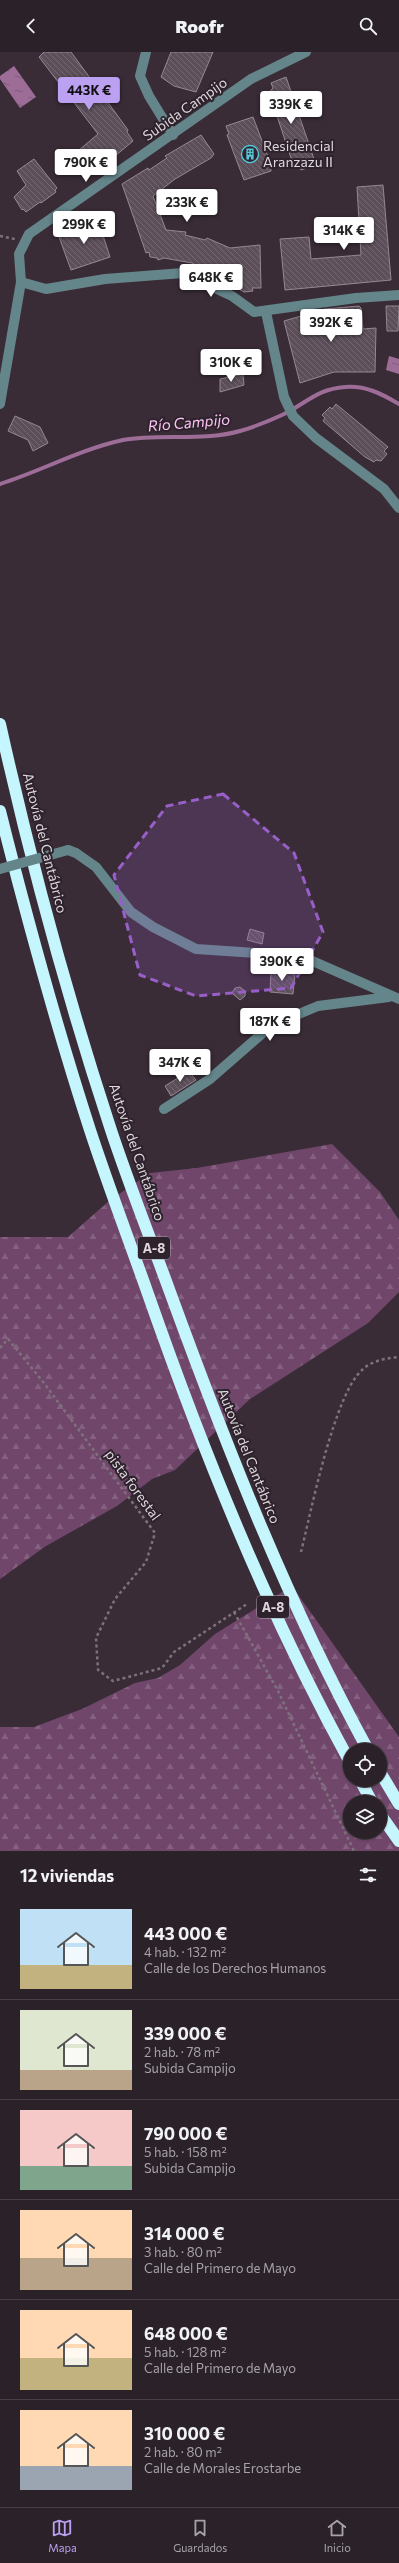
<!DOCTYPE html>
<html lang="es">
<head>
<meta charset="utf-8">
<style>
	:root { --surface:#2b2129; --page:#332931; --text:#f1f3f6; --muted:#a6a3a8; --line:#473e46; --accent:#bca0f2 }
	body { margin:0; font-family:Commissioner,sans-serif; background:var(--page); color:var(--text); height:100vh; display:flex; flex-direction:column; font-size:15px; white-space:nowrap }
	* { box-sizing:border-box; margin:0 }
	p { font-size:13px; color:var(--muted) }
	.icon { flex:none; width:22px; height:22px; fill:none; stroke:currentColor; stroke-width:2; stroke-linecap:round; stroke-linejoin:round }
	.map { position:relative; height:1799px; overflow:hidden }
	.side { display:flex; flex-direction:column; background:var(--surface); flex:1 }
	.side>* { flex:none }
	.fabs { position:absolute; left:343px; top:1691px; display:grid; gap:8px }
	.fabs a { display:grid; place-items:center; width:44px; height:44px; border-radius:50%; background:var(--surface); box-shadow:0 1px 3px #0004,0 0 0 1px var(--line); font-size:20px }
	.price { position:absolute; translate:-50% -34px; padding:0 9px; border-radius:4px; background:#fff; color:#222; font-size:13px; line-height:26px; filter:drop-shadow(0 1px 2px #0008) }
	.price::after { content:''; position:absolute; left:50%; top:24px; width:12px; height:9px; margin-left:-6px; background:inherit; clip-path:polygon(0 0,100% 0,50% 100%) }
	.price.selected { background:var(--accent); color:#111 }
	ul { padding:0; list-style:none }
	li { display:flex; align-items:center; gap:12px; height:100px; padding:0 20px }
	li+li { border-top:1px solid var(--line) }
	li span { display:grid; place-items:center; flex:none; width:112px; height:80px; border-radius:0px; color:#555 }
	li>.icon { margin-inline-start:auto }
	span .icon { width:48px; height:48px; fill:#fffc; stroke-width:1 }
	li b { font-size:17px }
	h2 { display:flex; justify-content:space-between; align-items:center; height:48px; padding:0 20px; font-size:17px }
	header { display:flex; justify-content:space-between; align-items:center; height:52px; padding:0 20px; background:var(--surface); font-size:18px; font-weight:800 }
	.tab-bar { display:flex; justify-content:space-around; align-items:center; height:56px; border-top:1px solid var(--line); background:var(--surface); font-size:11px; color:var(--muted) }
	.tab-bar a { display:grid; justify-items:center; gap:2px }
	.tab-bar .selected { color:var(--accent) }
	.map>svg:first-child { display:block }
	.forest { fill:url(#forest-firs); fill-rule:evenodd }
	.water { fill:url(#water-ripples) }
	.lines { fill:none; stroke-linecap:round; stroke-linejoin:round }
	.stream { stroke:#9d6d97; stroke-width:4 }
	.building { fill:url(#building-back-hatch); stroke:#958793 }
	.path { stroke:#7d727b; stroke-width:2.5; stroke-dasharray:3 3; stroke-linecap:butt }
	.minor { stroke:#64858a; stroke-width:10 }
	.highway { stroke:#c5f5fd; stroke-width:12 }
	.minor-bridge { stroke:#64858a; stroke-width:10 }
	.marked { fill:#995fc8; fill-opacity:0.2; stroke:#995fc8; stroke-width:3; stroke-dasharray:8 5; stroke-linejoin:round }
	.labels { text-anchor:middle; stroke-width:4; stroke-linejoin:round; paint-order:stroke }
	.shield { fill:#2e232d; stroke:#aaa1a8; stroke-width:1 }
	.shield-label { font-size:13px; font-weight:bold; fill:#dfd7dd }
	.street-label { font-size:14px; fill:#dfd7dd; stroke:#2e232d }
	.poi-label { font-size:14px; fill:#dfd7dd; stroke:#2e232d; text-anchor:start }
	.water-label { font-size:15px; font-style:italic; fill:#fcc2f3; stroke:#2e232d }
</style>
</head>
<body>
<header><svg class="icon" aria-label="back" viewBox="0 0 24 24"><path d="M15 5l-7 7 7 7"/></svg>Roofr<svg class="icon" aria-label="search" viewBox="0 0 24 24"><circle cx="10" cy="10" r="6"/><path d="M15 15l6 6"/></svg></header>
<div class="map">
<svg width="399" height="1799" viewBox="0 0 399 1799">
	<defs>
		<pattern id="forest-firs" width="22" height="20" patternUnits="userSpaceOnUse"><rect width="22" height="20" fill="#70476b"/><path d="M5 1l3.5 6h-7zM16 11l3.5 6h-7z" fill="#846180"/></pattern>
		<pattern id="water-ripples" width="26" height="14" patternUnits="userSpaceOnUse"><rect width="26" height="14" fill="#9d6d97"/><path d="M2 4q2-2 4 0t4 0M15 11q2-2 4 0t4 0" fill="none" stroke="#7e5d79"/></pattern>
		<pattern id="building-back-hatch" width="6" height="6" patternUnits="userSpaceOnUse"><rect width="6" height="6" fill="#5c4f5a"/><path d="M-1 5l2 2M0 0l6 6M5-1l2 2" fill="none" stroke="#736871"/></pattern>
	</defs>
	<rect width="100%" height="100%" fill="#392c37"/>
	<path class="forest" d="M332 1092 380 1140 399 1168V1240L368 1271 250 1347 175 1418 152 1427 117 1454 46 1494 0 1527V1185H68L109 1149 150 1121 197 1116Z
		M292 1534 399 1685V1799H0V1675H34L82 1657 135 1631 158 1626 180 1613 215 1582ZM350 1698H380V1728H350ZM350 1750H380V1780H350Z"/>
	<path class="water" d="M14 14 36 45 20 56 0 27V24Z
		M389 304 399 307V322L386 318Z"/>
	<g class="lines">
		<path class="stream" d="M0 432C41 419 81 397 123 388 162 381 201 390 240 379 254 375 269 369 282 363 306 352 316 337 345 335 365 333 382 342 399 352"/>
	</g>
	<path class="building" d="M44 0H71L128 78 127 80 133 89 102 115 99 113 86 123 72 104 98 82 39 5Z
		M171 0H213L196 40 174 34 161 25Z
		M286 25 316 113 301 118 299 113 295 114 293 112 269 40 273 36 271 31Z
		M253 65 270 110 271 119 244 128 227 83 229 82 226 74Z
		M201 83 214 102 211 106 175 127 153 144 166 178 186 180 185 183 205 188 207 186 230 196 260 193 261 236H252L253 239 244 240 192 211 164 206 158 208 157 206 150 205 149 200 146 201 122 132 148 116 149 118 167 106 165 104Z
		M34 107 57 136 55 138 56 140 41 151 40 150 26 160 23 157 22 158 14 145 26 133 17 119Z
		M383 133 391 228 285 238 280 187 309 185 311 207 361 203 357 135Z
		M98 168 110 205 71 218 58 182Z
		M359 254 361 256 363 277 376 276 375 320H334L300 331 284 269 325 257Z
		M386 254H399L398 279H387Z
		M243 322 244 333 220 340V327Z
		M336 352 388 395 384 399 387 402 381 409 376 408 374 410 365 405 323 369 325 366 322 363 330 355 332 357Z
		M15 364 40 375 48 391 33 399 28 388 8 379Z
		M250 877 264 881 262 892 247 888Z
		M271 919 295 921 293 942 270 940Z
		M240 935 245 939V944L240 948 232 941 235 936Z
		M189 1019 196 1028 171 1044 165 1034Z"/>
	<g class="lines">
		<path class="path" d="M0 184 15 187
			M0 1296 8 1287 44 1331 155 1481 146 1510 115 1547 96 1586 98 1618 113 1629 162 1616 174 1600 247 1552
			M301 1500C311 1460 334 1343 362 1318 371 1309 386 1306 399 1305
			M234 1560 278 1639 354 1799"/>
		<path class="minor" d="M146 0 140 24 149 44 173 83
			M21 230 46 237 105 227 183 221 232 244 254 260 356 246 399 243
			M266 260 284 345 293 364 316 386 384 437 399 456
			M0 352 21 230 19 202 29 182 251 27 306 0
			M68 798 76 801 96 815 131 860 153 875 196 897 301 904 399 947
			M164 1057 210 1027 265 979 289 966 318 954 389 945"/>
		<path class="highway" d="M0 672C30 807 67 944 110 1075 128 1130 150 1185 170 1240 227 1396 288 1552 368 1698
			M0 759C27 867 56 973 90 1078 108 1133 129 1188 148 1242 204 1402 268 1561 350 1710
			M380 1720 399 1752
			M360 1728 372 1750
			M380 1762 399 1789"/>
		<path class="minor-bridge" d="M0 817 68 798"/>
	</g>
	<path class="marked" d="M223 742 294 801 323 880 291 936 196 944 140 923 114 823 167 754Z"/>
	<defs>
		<g id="building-ring" transform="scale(0.9)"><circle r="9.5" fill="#2e232d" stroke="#53cadc" stroke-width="1.5"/><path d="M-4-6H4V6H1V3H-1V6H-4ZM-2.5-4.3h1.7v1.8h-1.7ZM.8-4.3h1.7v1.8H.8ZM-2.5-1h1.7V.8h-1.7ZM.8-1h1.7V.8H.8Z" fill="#53cadc"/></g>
	</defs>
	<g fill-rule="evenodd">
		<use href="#building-ring" x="250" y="102"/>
	</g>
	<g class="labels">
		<g class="shield">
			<rect x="138" y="1185" width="32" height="22" rx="3"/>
			<rect x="257" y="1544" width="32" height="22" rx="3"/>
		</g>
		<g class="shield-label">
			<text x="154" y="1201">A-8</text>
			<text x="273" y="1560">A-8</text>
		</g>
		<g class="street-label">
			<text transform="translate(185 57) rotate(-35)" y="5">Subida Campijo</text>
			<text transform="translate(45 791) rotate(76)" y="5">Autovía del Cantábrico</text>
			<text transform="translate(137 1100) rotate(71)" y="5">Autovía del Cantábrico</text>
			<text transform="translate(249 1404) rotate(68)" y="5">Autovía del Cantábrico</text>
			<text transform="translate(133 1433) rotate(54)" y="5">pista forestal</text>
		</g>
		<g class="poi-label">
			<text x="263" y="99">Residencial<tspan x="263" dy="16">Aranzazu II</tspan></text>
		</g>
		<g class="water-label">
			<text transform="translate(189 371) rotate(-5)" y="5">Río Campijo</text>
		</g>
	</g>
</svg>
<div class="fabs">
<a><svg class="icon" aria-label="locate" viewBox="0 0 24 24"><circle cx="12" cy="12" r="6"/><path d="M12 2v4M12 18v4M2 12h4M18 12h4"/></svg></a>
<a><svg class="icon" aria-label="layers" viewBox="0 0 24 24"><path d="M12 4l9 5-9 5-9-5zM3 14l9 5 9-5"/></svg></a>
</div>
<b class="price selected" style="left:89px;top:59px">443K €</b>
<b class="price" style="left:291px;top:73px">339K €</b>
<b class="price" style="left:86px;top:131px">790K €</b>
<b class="price" style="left:187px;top:171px">233K €</b>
<b class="price" style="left:84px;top:193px">299K €</b>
<b class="price" style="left:344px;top:199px">314K €</b>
<b class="price" style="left:211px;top:246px">648K €</b>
<b class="price" style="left:331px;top:291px">392K €</b>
<b class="price" style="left:231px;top:331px">310K €</b>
<b class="price" style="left:282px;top:930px">390K €</b>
<b class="price" style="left:270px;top:990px">187K €</b>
<b class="price" style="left:180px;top:1031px">347K €</b>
</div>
<section class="side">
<h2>12 viviendas<svg class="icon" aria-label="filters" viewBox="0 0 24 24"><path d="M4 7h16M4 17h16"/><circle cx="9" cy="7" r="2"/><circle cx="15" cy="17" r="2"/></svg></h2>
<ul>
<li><span style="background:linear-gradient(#bfe0f5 70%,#c2b280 0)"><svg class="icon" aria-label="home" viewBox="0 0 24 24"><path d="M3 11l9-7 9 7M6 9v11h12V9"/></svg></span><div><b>443 000 €</b><p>4 hab. · 132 m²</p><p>Calle de los Derechos Humanos</p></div></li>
<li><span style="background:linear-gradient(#dfe7d0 75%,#b9a48a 0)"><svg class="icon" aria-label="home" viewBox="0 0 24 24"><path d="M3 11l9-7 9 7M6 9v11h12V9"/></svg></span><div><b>339 000 €</b><p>2 hab. · 78 m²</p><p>Subida Campijo</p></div></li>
<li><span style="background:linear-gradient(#f6c9c9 70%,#7fa58c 0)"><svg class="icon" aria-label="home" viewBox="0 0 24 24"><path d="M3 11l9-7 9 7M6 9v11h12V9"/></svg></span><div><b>790 000 €</b><p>5 hab. · 158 m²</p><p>Subida Campijo</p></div></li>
<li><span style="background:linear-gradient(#ffd9b3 60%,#b9a48a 0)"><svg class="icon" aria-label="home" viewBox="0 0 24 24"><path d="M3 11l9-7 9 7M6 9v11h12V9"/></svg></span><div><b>314 000 €</b><p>3 hab. · 80 m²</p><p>Calle del Primero de Mayo</p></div></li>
<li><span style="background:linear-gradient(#ffd9b3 60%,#c2b280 0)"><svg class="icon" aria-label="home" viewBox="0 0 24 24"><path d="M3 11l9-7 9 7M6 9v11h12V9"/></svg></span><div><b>648 000 €</b><p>5 hab. · 128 m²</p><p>Calle del Primero de Mayo</p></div></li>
<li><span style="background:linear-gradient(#ffd9b3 70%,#9aa5b1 0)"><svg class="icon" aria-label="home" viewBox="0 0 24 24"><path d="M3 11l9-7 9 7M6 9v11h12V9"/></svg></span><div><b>310 000 €</b><p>2 hab. · 80 m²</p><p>Calle de Morales Erostarbe</p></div></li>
</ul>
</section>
<nav class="tab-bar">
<a class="selected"><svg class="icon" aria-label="map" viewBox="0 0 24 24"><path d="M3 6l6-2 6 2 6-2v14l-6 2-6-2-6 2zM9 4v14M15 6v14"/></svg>Mapa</a>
<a><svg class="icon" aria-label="saved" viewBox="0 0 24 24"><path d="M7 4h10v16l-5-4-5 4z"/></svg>Guardados</a>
<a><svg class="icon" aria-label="home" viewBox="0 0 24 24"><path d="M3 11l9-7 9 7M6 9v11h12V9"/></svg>Inicio</a>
</nav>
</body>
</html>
